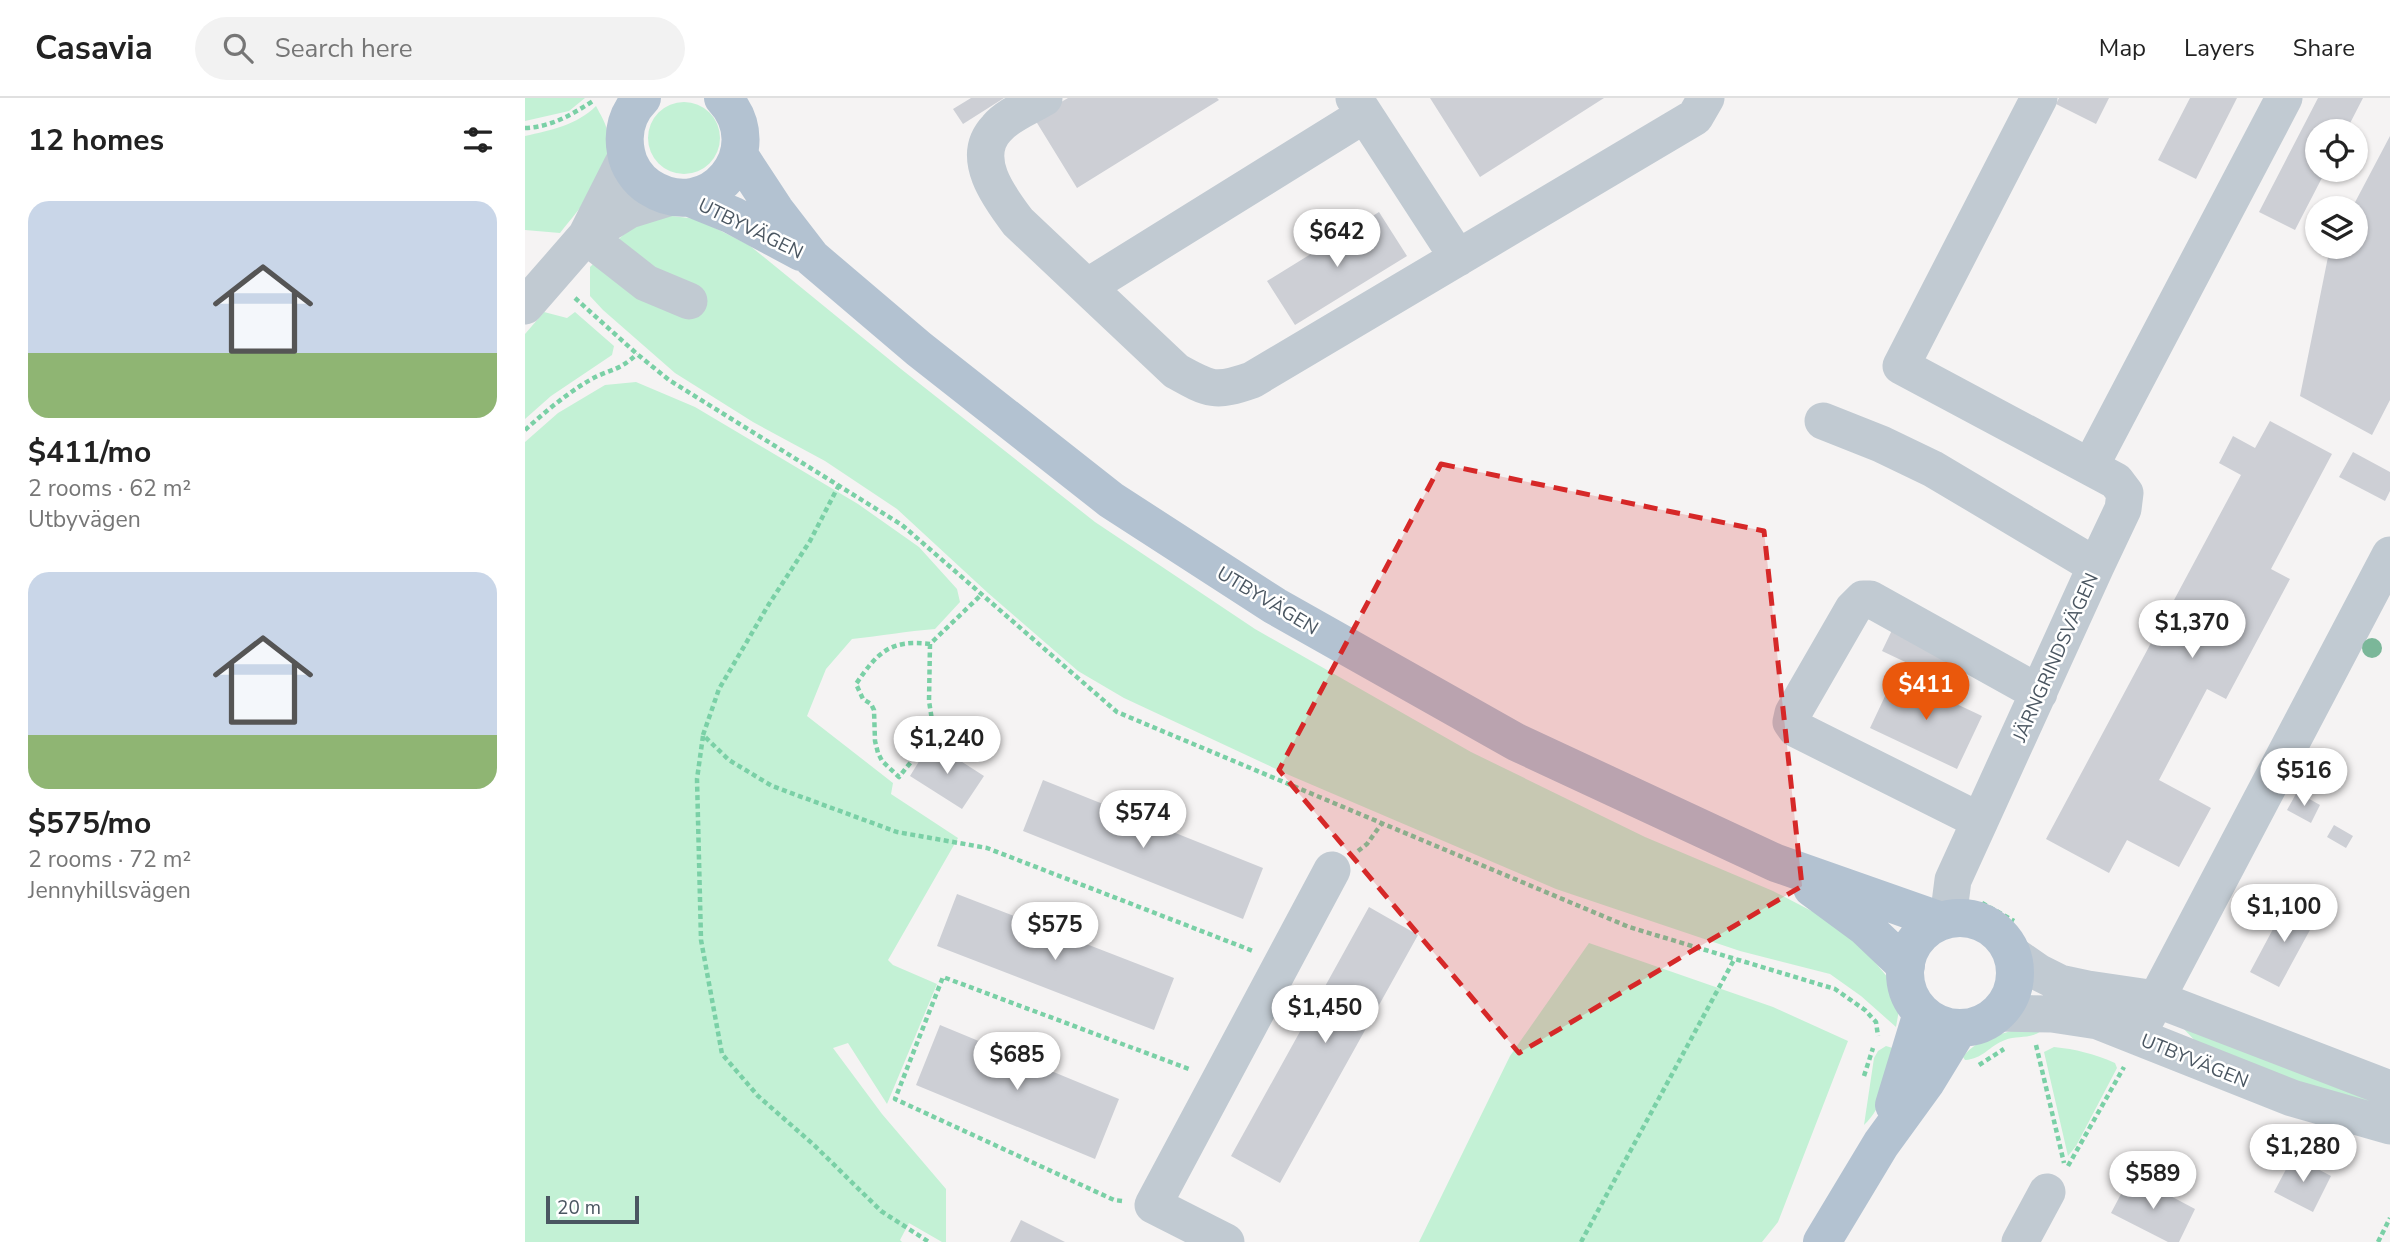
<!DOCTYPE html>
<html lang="en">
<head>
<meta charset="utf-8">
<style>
	:root { --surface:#fff; --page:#f2f2f2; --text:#222; --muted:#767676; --line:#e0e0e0; --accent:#ea580c }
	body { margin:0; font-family:"Nunito Sans",sans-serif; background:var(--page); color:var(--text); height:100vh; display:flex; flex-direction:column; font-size:26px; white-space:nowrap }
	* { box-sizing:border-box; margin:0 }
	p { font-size:23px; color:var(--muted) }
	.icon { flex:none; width:38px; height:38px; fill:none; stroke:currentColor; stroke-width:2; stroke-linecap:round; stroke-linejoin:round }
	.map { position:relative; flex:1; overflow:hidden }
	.side { display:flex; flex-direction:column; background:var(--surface); width:525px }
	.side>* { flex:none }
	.fabs { position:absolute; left:1780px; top:21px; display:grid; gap:14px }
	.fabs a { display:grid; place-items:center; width:63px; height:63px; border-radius:50%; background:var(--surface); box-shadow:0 2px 5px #0004; font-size:35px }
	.scale { position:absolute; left:21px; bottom:18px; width:93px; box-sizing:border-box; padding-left:7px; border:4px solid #4a5661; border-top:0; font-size:19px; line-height:24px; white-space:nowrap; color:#4a5661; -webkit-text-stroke:5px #fff; paint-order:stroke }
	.price { position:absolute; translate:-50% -60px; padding:0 16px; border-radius:24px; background:#fff; color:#222; font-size:23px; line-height:46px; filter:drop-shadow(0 2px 4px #0008) }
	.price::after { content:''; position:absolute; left:50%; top:42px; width:21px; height:16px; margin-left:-10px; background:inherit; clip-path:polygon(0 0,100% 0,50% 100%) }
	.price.selected { background:var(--accent); color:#fff }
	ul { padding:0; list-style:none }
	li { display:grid; align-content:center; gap:14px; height:371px; padding:0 28px }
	li span { display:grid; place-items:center; height:217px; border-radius:21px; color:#555 }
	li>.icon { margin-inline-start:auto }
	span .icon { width:126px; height:126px; fill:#fffc; stroke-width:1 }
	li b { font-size:30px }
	h2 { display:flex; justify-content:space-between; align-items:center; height:84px; padding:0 28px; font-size:30px }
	header { display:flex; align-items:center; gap:42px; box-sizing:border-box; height:98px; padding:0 35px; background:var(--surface); border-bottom:2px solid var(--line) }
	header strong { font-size:33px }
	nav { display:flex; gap:38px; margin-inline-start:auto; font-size:24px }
	.search { width:490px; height:63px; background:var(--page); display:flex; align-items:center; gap:18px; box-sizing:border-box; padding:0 24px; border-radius:38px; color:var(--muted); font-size:26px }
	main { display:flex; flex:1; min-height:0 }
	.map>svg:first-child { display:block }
	.green { fill:#c3f1d5 }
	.building { fill:#cdcfd5 }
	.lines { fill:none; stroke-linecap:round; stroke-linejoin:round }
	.path { stroke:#7ad0a6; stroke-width:4.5; stroke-dasharray:5 3.5; stroke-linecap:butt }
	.minor { stroke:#c1cad2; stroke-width:37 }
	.major { stroke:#b3c2d1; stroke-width:38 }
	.tree { fill:#7bb799 }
	.marked { fill:#d62828; fill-opacity:0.2; stroke:#d62828; stroke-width:5; stroke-dasharray:14 9; stroke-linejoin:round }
	.labels { text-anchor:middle; stroke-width:5; stroke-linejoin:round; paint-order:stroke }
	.street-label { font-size:19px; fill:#4a5661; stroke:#fff }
</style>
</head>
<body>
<header>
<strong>Casavia</strong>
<div class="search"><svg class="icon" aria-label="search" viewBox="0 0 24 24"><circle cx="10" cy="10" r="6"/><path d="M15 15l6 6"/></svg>Search here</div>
<nav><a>Map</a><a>Layers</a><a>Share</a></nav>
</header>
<main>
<section class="side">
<h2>12 homes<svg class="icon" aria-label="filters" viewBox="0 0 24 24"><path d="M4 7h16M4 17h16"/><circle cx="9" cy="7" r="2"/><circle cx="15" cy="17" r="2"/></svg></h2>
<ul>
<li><span style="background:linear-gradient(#c9d6e8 70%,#8fb573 0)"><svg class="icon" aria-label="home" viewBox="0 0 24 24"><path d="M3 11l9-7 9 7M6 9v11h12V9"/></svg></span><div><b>$411/mo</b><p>2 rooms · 62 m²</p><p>Utbyvägen</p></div></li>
<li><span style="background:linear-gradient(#c9d6e8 75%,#8fb573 0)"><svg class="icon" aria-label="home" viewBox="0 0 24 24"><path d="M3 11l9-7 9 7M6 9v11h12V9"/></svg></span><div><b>$575/mo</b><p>2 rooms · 72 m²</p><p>Jennyhillsvägen</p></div></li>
</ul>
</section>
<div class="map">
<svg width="1865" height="1144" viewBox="0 0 1865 1144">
	<rect width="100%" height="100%" fill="#f5f3f3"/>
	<path class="green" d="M0 0H60L44 13 0 23Z
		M123 40a36 36 0 1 1 72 0a36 36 0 1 1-72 0Z
		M71 8C75 16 81 25 82 33 89 73 58 106 35 135L0 132V38C26 32 52 27 71 8Z
		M130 116 172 121 224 147 376 271 570 424 730 531 946 654 1120 739 1248 793 1323 832 1364 881 1374 912 1371 929 1336 898 1305 876 1215 853 1031 791 764 677 599 600 553 573 463 495 372 411 300 363 228 324 150 275 78 212 65 198V169L98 137Z
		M19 214 42 220 50 214 89 248 87 257 26 298 0 321V236Z
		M111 284 170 309 333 406 394 449 432 491 435 504 410 531C382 533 356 538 327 541L301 571 282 618 368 685 366 696 433 740 363 862 368 867 412 886 362 1006 323 945 308 950 357 1016 421 1091V1144H417L384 1125 375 1142 377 1144H0V344L33 315 80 287Z
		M1064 845 1248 909 1323 943 1253 1124 1237 1144H894L985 958Z
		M1511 927 1517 932C1506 942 1492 937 1480 942 1464 948 1458 961 1440 962L1438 959C1453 938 1488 933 1511 927Z
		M1656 928 1865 1003V1018L1677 950Z
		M1361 948 1371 951C1364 976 1359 1009 1339 1027L1349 960 1353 953Z
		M1529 949C1550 951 1570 956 1590 965L1592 970 1551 1048 1543 1058 1519 954Z"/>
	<path class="building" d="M446 0H479L438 26 428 11Z
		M543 0H692L694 2 552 90 509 20Z
		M905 0H1079L955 79Z
		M1534 0H1584L1571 26 1531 6Z
		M1665 0H1712L1671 81 1633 62Z
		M1793 0H1838L1821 33H1792V72H1801L1770 132 1734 114Z
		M1865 38V302L1847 337 1775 298 1804 154 1806 149H1830V110H1827Z
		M854 114 882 158 770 227 742 183Z
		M1745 323 1807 356 1746 471 1765 481 1701 601 1682 591 1634 682 1686 710 1654 769 1602 742 1584 775 1521 741 1716 377 1694 365 1708 338 1730 350Z
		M1828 354 1865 374V393L1860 403 1814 379Z
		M1370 526 1446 562 1433 589 1357 553Z
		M1370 577 1457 618 1432 671 1345 630Z
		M406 644 459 678 437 711 385 678Z
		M518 682 738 770 718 821 498 733Z
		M1772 694 1795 707 1786 725 1762 712Z
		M1809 727 1828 738 1821 750 1802 739Z
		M432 796 649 880 629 932 412 848Z
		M1763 803 1792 819 1754 889 1725 874Z
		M844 809 893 837 755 1085 706 1058Z
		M415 927 594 1001 570 1061 391 987Z
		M1768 1058 1806 1078 1788 1114 1749 1094Z
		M1606 1077 1670 1111 1654 1144H1643L1586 1115Z
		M496 1122 540 1144H485Z"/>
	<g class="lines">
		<path class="path" d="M0 30C26 29 46 17 68 3
			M50 200 112 256 144 282 377 427 592 614 1104 829 1310 891 1340 912 1351 924 1353 938
			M0 332C20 314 41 296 65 282 84 271 93 274 112 256
			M314 387 285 443 244 506 194 591 178 637 204 662 247 688 372 734 462 750 728 853
			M405 546 404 603 409 635 374 679 357 663 353 655 350 643 349 612 346 606 338 601 331 586C352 555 365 541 405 546L457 496
			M178 638 172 681 176 842 197 956 233 998 289 1047 356 1113 404 1144
			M833 753 842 746 857 725
			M1457 805 1489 823
			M1511 947 1539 1065
			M1454 967 1479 951
			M1339 978 1348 950
			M1543 1068 1599 969
			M597 1103 589 1102 370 1001 418 879 664 971
			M1056 1144 1210 860
			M1853 1144 1865 1120"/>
		<path class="minor" d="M519 0C504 9 483 17 472 30 444 59 474 99 493 124L651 273C685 292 690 295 727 282L1170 19 1181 0
			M829 0 933 160
			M1514 0 1376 268 1591 383 1600 395 1598 411 1571 468
			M61 138 121 185 164 203
			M62 138 104 112 146 99
			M562 189 839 17
			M0 208 61 138 101 59
			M1298 323 1356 346 1408 371 1571 468 1428 782 1423 821
			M1565 369 1759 0
			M1455 723 1271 631 1266 624 1268 615 1328 511 1338 501H1345L1514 595
			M1487 856 1513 874 1535 885 1563 891 1631 901 1865 991
			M1473 915 1527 916 1573 923 1767 1000 1865 1028
			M1612 938 1865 457
			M701 1144 628 1107 807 772
			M1495 1144 1522 1094"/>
		<path class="major" d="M117 0C102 15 97 34 101 54 103 68 113 82 124 89 184 128 247 52 198 0
			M214 57 250 112 287 160 394 251 586 402 750 508 991 644 1251 765 1416 823
			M165 100 207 117 276 154
			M1287 790 1340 829 1381 868
			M1380 875a55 55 0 1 1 110 0a55 55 0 1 1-110 0Z
			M1369 1007 1397 915
			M1297 1144 1356 1046 1401 984 1434 930"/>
	</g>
	<circle class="tree" cx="1847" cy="550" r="10"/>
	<path class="marked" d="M916 366 1239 433 1277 788 994 955 754 672Z"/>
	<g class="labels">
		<g class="street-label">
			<text transform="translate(226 130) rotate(26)" y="7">UTBYVÄGEN</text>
			<text transform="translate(743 502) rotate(31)" y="7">UTBYVÄGEN</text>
			<text transform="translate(1530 559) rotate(-66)" y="7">JÄRNGRINDSVÄGEN</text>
			<text transform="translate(1670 962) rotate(22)" y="7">UTBYVÄGEN</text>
		</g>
	</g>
</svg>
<div class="fabs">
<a><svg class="icon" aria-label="locate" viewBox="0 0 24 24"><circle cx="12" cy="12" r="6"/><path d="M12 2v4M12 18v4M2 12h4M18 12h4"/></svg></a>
<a><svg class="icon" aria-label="layers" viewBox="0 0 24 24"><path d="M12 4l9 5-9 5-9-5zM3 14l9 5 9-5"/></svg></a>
</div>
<div class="scale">20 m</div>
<b class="price" style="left:812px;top:171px">$642</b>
<b class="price" style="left:1667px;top:562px">$1,370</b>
<b class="price selected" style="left:1401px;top:624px">$411</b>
<b class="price" style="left:422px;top:678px">$1,240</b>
<b class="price" style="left:1779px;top:710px">$516</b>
<b class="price" style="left:618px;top:752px">$574</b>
<b class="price" style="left:1759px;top:846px">$1,100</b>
<b class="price" style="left:530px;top:864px">$575</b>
<b class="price" style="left:800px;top:947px">$1,450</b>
<b class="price" style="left:492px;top:994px">$685</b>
<b class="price" style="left:1778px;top:1086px">$1,280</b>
<b class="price" style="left:1628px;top:1113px">$589</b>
</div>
</main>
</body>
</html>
